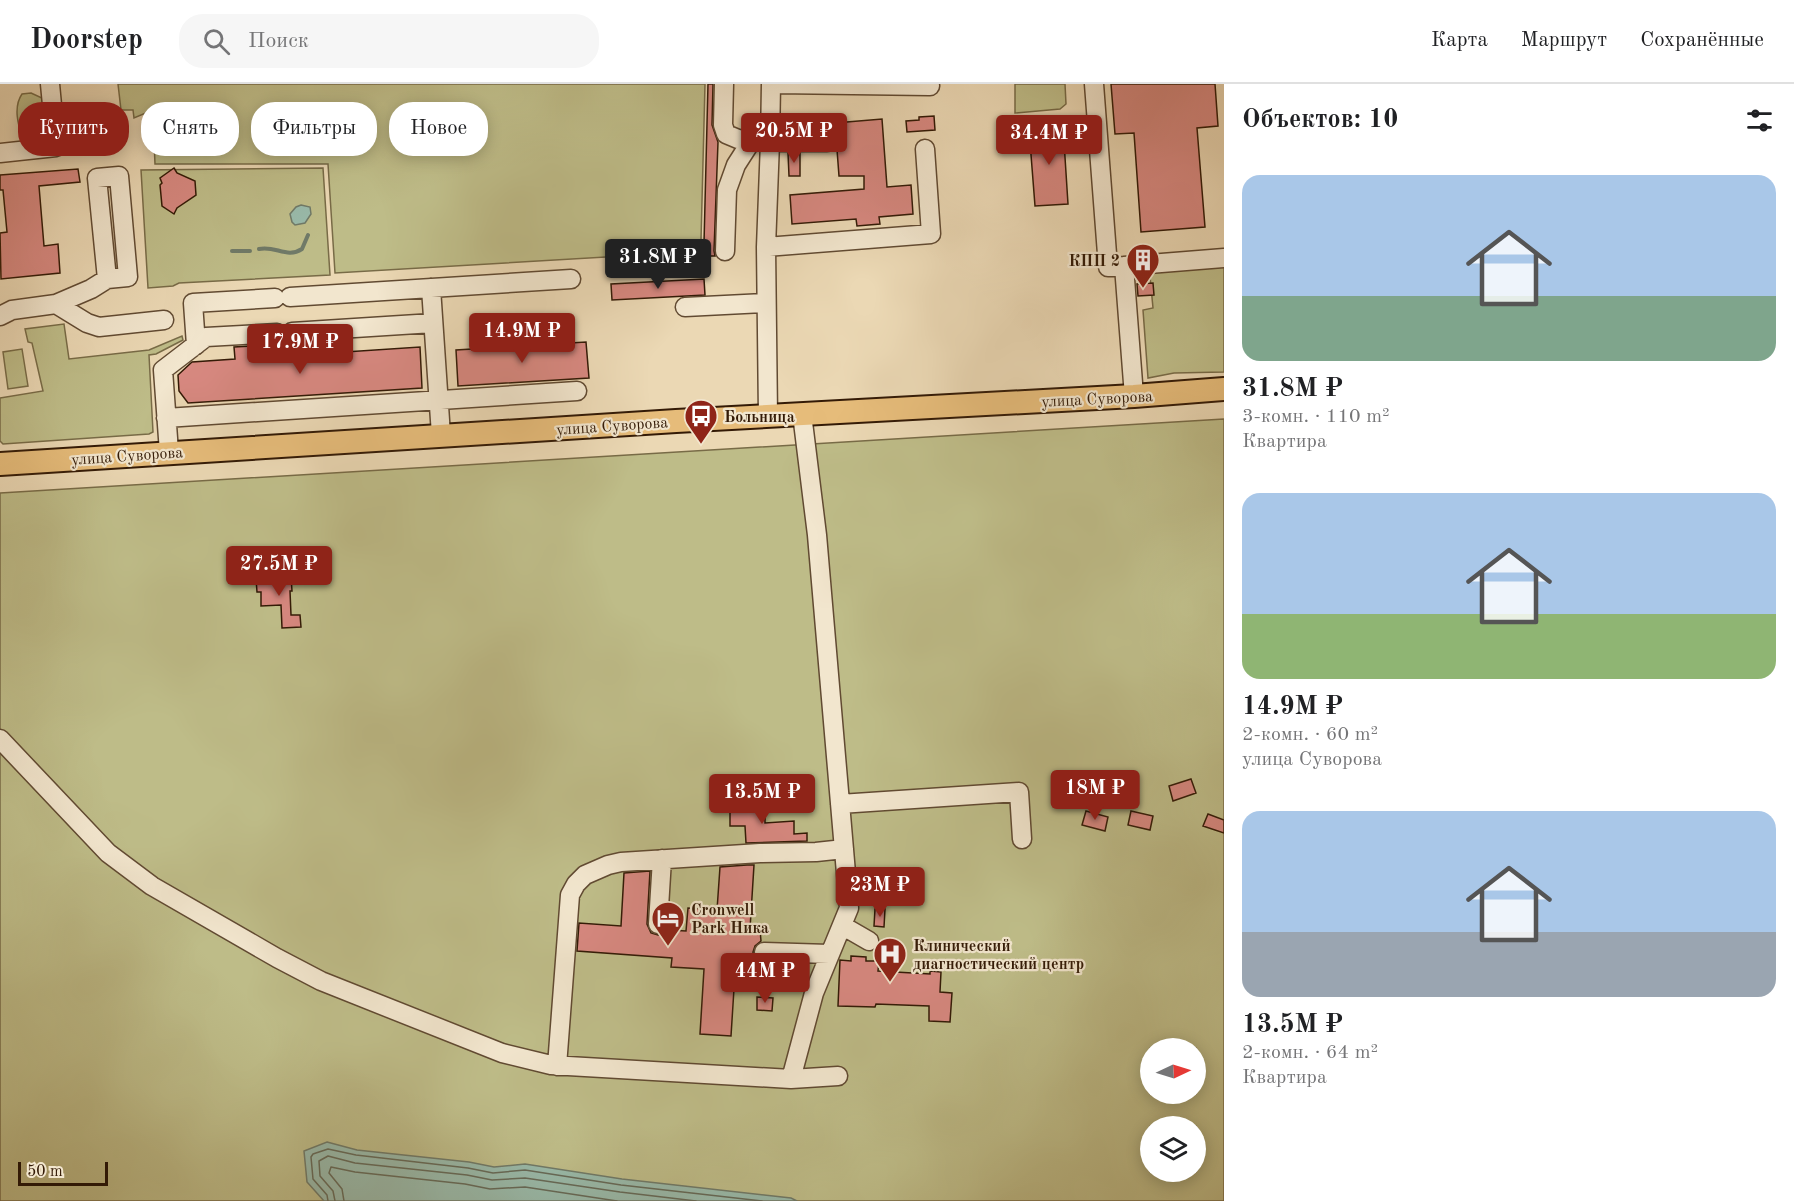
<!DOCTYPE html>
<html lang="ru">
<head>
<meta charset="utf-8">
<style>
	:root { --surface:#fff; --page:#f6f6f6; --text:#202124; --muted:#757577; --line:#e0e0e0; --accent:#8f2418 }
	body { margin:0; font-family:"Old Standard TT",serif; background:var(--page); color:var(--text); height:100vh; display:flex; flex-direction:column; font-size:22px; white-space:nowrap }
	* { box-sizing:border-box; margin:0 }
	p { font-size:20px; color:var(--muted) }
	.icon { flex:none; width:33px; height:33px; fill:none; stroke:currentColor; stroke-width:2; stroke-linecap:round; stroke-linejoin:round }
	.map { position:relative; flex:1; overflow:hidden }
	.panel { display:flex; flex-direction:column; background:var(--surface); width:570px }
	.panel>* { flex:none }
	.banner { position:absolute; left:18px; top:18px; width:570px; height:54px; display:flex; gap:12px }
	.needle { width:39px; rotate:86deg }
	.tools { position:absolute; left:1140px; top:954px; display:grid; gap:12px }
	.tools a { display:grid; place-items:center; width:66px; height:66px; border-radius:50%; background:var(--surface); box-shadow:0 3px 15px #0003; font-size:30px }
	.scale { position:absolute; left:18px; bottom:15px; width:90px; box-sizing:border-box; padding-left:6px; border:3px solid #331a06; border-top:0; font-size:16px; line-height:21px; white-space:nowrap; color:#331a06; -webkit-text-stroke:4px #f2e6ce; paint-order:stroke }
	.price { position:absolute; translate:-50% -51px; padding:0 14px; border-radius:6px; background:var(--accent); color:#fff; font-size:20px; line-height:39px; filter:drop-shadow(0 2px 3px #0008) }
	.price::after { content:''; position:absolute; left:50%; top:36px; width:18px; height:14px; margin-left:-9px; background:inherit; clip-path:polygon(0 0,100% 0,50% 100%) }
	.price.selected { background:#222; color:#fff }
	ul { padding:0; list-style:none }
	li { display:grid; align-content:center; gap:12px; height:318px; padding:0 18px }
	li span { display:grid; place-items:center; height:186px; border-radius:18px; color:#555 }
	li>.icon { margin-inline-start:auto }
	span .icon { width:108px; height:108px; fill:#fffc; stroke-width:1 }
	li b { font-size:26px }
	h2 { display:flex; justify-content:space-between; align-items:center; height:72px; padding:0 18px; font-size:26px }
	.chip { padding:0 21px; border-radius:24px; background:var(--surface); box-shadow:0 3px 15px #0003; font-size:21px; line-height:54px }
	.chip.selected { background:var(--accent); color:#fff }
	header { display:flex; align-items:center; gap:36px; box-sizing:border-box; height:84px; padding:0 30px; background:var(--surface); border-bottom:2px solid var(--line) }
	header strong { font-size:28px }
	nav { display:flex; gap:33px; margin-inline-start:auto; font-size:21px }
	.search { width:420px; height:54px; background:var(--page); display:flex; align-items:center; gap:15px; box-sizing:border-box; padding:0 21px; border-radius:24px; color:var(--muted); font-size:22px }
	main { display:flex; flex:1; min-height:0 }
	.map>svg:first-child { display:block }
	.green { fill:#bebc88; stroke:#786b47; stroke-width:1.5; fill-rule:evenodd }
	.water { fill:#99baaa; stroke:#707a68; stroke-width:1.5 }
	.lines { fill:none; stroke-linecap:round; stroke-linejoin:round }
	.shore { stroke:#666a58; stroke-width:1.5 }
	.stream { stroke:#707a68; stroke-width:4 }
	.building { fill:#d78880; stroke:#331a06; stroke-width:1.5 }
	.minor-casing { stroke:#614a32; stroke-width:21 }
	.major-casing { stroke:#331a06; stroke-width:26 }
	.minor { stroke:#f2e6ce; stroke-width:18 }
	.major { stroke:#e6bc7a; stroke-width:22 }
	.labels { text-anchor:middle; stroke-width:4.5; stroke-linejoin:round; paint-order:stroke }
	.poi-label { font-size:16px; font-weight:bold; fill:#331a06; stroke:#f2e6ce; text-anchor:start }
	.street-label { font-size:16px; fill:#331a06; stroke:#f2e6ce }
</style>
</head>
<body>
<header>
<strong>Doorstep</strong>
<div class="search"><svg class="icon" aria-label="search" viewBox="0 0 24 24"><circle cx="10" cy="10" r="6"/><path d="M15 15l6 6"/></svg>Поиск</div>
<nav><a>Карта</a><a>Маршрут</a><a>Сохранённые</a></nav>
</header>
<main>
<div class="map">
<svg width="1224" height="1117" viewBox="0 0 1224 1117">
	<rect width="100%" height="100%" fill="#ebd8b4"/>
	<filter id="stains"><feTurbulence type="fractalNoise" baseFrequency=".00333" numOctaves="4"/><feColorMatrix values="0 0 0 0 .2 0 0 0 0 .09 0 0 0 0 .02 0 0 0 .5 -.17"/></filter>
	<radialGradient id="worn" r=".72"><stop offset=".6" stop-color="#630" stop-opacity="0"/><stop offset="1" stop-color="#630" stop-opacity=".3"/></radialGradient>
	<path class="green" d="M118 0H705L701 156H694L691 168 335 189 328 80H155L154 56 170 29 168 23H160L134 34 133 26H121Z
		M1015 0H1065L1066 20 1060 25 1015 29Z
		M31 9 42 14C49 33 52 48 32 59L23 56C18 41 13 23 22 10Z
		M323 84 330 191 179 199 173 202 148 204 141 86Z
		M1224 177V288L1174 289 1148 294 1143 226 1153 224 1149 182Z
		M64 240 69 275 149 266 182 252 183 256 156 270 149 271 153 348 149 350 3 360 0 357V314L43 307 32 259 28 258 25 245Z
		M22 265 28 302 8 305 3 268Z
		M1224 335V1117H0V409ZM1150 964H1196V1010H1150ZM1150 1042H1196V1088H1150Z"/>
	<path class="water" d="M301 121 310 123 311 130 305 139 295 141 292 138 290 130 296 123Z
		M327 1058 357 1066 469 1078 494 1083 525 1080 622 1095 791 1114 797 1117H324L307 1098 304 1067Z"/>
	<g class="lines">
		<path class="shore" d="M328 1117 327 1111 313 1095 311 1073 313 1070 328 1065 356 1071 468 1084 493 1089 525 1086 621 1101 762 1117
			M335 1117 333 1107 320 1092 319 1077 328 1072 355 1079 467 1091 492 1096 525 1094 620 1108 696 1117
			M344 1117 342 1105 329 1089 331 1083 355 1088 465 1100 490 1105 525 1103 617 1117"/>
		<path class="stream" d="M259 165C275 161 287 175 302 165L308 151
			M232 167H250"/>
	</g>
	<path class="building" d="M708 0H713L712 41 718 58 714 167 715 172H694V159H704Z
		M1111 0H1215L1218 42 1197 44 1205 143 1141 148 1134 49 1115 50Z
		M934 32 935 46 907 48 906 37 919 36V33Z
		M882 35 887 103 911 101 913 130 879 133 880 140 857 142 856 135 792 140 790 111 864 105V92H839L835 39Z
		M1063 42 1068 120 1035 122 1029 45Z
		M788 69H800V92H789Z
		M174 84 177 89 195 97 196 111 177 124 174 130 162 122 160 101 162 99 160 94Z
		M78 85 80 98 39 102 44 162 58 160 60 189 1 195 0 149 7 148 3 106H0V91Z
		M704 195 705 211 612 216 611 200Z
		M1153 199 1154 211 1138 212 1137 200Z
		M586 258 589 294 458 302 456 266Z
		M252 262 253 274 420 263 422 304 188 319 179 307 178 291 192 278 235 275 234 263Z
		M281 488V493L291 492 292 507H290L291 531H300L301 543 282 544 281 521 261 522V508H257L256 495 267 494V489Z
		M1191 695 1196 709 1173 717 1169 702Z
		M808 696 809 713 776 715 775 698Z
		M765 719V739L794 737V750L807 749V757L746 759 745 742H730V721Z
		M1086 727 1108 733 1105 747 1082 741Z
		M1131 727 1153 732 1150 746 1128 741Z
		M1208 730 1224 736V749L1203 742Z
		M747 781H754L750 845 760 846 761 857 755 862 753 868 754 874 759 878 756 890 735 889 731 952 700 950 704 885 671 883 672 874 577 867 579 839 621 842 624 789 650 787 647 840 651 849 658 851 664 850 668 846 686 847 688 824 717 826 720 783Z
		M875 825H885L884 843 874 842Z
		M851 872 866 873V877H879L878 887 930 890V887L941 888 940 908 952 909 950 938 929 937V922L876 920 875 923 838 922 840 876 851 877Z
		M757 913 773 914 772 927 757 926Z"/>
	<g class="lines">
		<g class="minor-casing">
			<path id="minor" d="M724 0 723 41 726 50 738 55 770 58 771 0
				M776 0 930 2
				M1094 0 1108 183 1124 182 1134 312
				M0 69 56 63 50 0
				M766 163 931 150 925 65
				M725 167 727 106 736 81 752 56
				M1124 182 1224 174
				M431 204 441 351
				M290 213 571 195
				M56 220 87 239 99 243 164 236
				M685 223 766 219
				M0 232 12 226 56 220 91 205 107 195 128 193 119 92 97 94 107 195
				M292 248 433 239
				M196 261 193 219 275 214
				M802 330 817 451 849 824 814 909 791 995 838 992
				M768 332 766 163 770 58H827
				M166 334 577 307
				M169 368 163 286 206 253 277 249
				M0 655 108 769 152 802 277 874 321 897 502 969 551 981 791 995
				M840 720 1019 708 1022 755
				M658 840 662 775
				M843 842 869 857
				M764 868 829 870
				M557 982 570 811 576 800 585 791 608 781 621 778 760 769 816 768 844 765"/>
		</g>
		<g class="major-casing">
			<path id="major" d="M0 380 676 337 1134 312 1224 305"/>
		</g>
		<use href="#minor" class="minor"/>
		<use href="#major" class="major"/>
	</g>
	<defs>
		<g id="building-pin" transform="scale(1.725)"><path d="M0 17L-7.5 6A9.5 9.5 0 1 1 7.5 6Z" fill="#8f2418" stroke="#f2e6ce"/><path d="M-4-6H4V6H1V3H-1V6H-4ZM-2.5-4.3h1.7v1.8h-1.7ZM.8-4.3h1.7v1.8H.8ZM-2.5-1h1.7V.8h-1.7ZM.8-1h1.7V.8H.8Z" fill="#fff"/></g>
		<g id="bus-pin" transform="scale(1.725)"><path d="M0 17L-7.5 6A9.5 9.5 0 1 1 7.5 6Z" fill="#8f2418" stroke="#f2e6ce"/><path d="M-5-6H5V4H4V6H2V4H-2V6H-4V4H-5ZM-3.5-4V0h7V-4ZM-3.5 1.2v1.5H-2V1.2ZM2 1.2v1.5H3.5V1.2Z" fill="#fff"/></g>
		<g id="hotel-pin" transform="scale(1.725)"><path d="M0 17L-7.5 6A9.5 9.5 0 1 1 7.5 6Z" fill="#8f2418" stroke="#f2e6ce"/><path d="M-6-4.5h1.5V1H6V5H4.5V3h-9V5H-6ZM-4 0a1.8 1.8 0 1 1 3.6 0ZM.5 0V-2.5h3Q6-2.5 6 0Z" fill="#fff"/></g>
		<g id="hospital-pin" transform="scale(1.725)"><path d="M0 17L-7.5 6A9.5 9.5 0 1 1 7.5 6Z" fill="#8f2418" stroke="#f2e6ce"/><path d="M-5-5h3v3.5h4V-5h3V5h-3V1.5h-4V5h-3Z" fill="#fff"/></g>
	</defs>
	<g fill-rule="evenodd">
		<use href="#building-pin" x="1143" y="176"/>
		<use href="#bus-pin" x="701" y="332"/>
		<use href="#hotel-pin" x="668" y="834"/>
		<use href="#hospital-pin" x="890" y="870"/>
	</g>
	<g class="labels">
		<g class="poi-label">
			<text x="1120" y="182" text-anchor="end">КПП 2</text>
			<text x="724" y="338">Больница</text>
			<text x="691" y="831">Cronwell<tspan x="691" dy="18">Park Ника</tspan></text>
			<text x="913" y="867">Клинический<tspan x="913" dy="18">диагностический центр</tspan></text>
		</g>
		<g class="street-label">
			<text transform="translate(1097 314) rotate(-3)" y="6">улица Суворова</text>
			<text transform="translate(612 341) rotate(-4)" y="6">улица Суворова</text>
			<text transform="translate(127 371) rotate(-4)" y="6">улица Суворова</text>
		</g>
	</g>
	<rect width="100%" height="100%" filter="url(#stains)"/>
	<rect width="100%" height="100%" fill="url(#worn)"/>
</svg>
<div class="tools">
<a><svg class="needle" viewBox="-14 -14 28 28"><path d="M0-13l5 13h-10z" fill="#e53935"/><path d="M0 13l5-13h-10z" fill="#757577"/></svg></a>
<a><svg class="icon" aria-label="layers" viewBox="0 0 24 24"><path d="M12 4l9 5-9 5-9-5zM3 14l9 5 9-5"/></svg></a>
</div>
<div class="scale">50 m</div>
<b class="price" style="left:794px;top:80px">20.5M ₽</b>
<b class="price" style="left:1049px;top:82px">34.4M ₽</b>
<b class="price selected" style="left:658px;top:206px">31.8M ₽</b>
<b class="price" style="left:522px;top:280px">14.9M ₽</b>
<b class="price" style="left:300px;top:291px">17.9M ₽</b>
<b class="price" style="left:279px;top:513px">27.5M ₽</b>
<b class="price" style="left:1095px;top:737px">18M ₽</b>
<b class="price" style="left:762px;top:741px">13.5M ₽</b>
<b class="price" style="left:880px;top:834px">23M ₽</b>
<b class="price" style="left:765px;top:920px">44M ₽</b>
<div class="banner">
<a class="chip selected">Купить</a>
<a class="chip">Снять</a>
<a class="chip">Фильтры</a>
<a class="chip">Новое</a>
</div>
</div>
<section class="panel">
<h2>Объектов: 10<svg class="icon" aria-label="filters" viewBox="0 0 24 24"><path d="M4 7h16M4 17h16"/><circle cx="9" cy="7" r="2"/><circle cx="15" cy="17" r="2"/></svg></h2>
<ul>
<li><span style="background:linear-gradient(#a9c7e8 65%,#7fa58c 0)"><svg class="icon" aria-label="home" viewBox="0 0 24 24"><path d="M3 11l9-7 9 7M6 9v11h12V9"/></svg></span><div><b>31.8M ₽</b><p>3-комн. · 110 m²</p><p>Квартира</p></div></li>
<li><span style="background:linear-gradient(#a9c7e8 65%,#8fb573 0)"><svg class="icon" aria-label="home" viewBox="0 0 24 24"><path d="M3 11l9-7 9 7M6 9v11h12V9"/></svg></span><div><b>14.9M ₽</b><p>2-комн. · 60 m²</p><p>улица Суворова</p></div></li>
<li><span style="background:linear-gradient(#a9c7e8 65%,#9aa5b1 0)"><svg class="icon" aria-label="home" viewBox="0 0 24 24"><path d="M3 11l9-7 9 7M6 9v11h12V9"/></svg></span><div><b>13.5M ₽</b><p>2-комн. · 64 m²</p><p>Квартира</p></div></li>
</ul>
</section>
</main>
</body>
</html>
